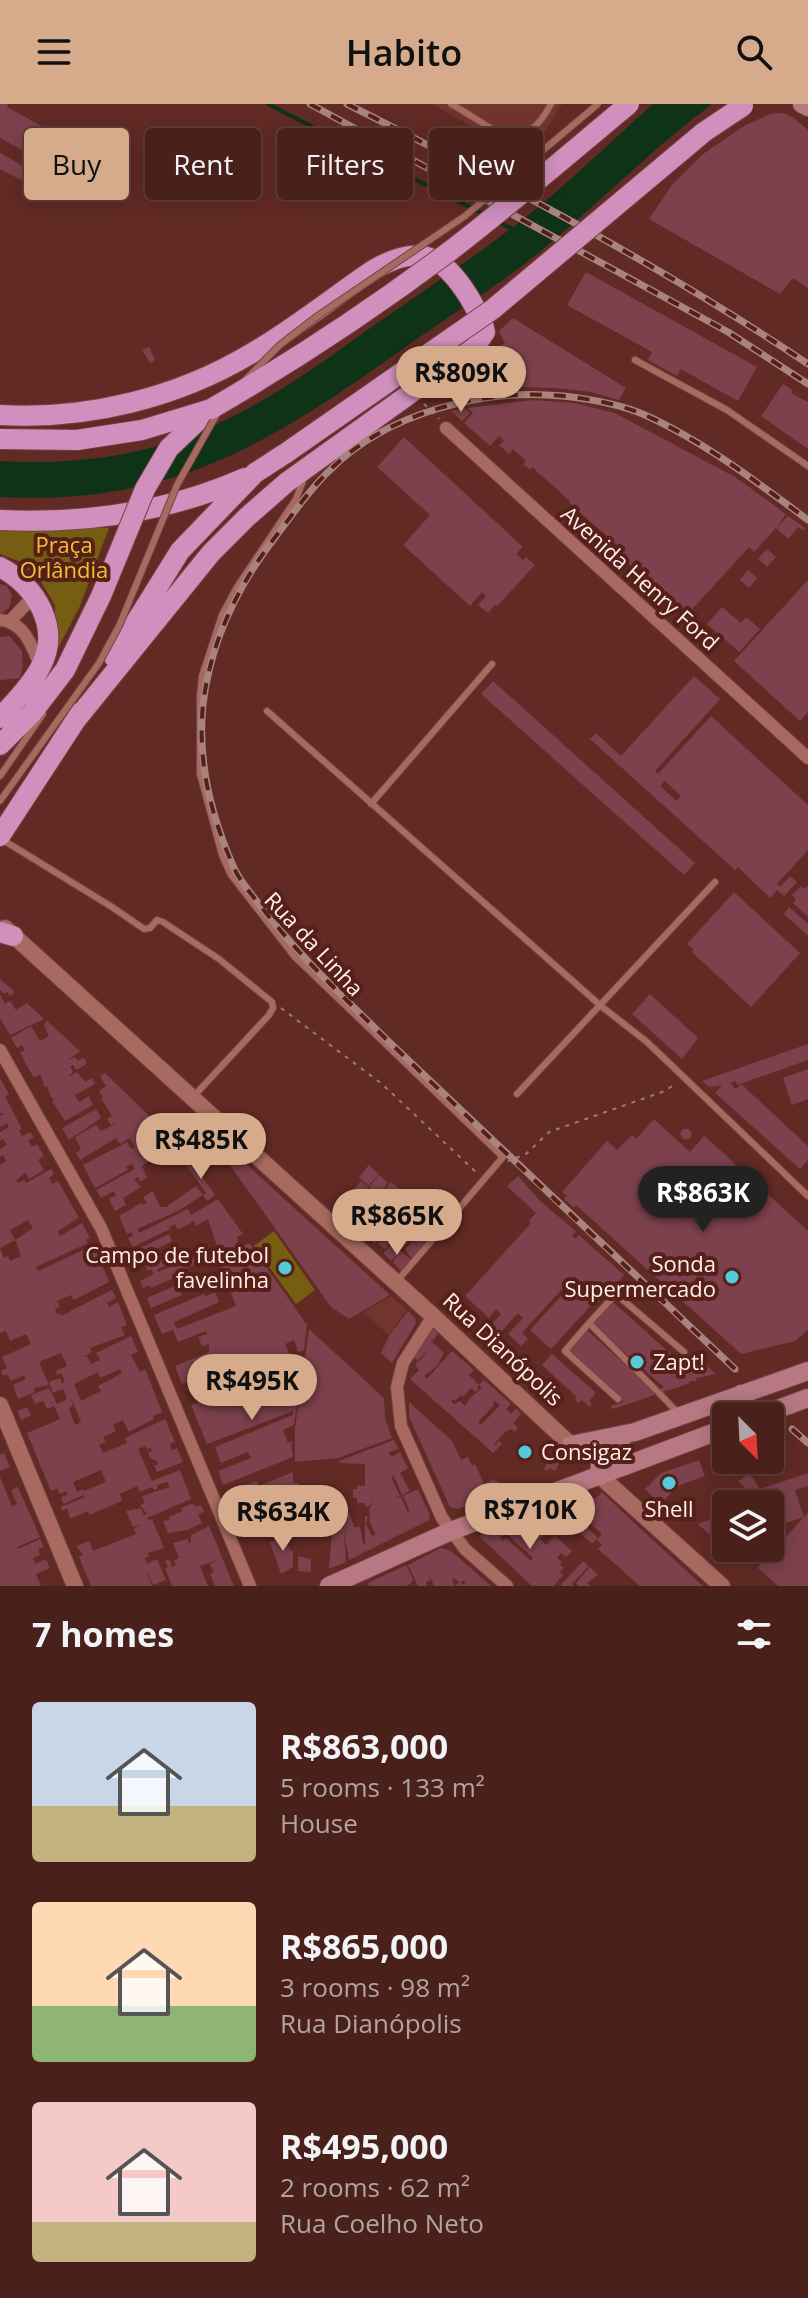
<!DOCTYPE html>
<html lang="en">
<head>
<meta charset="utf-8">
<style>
	:root { --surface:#4a201b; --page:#512824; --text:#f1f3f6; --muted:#b2a3a3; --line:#613e3a; --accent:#d6ab8b }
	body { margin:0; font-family:"Open Sans",sans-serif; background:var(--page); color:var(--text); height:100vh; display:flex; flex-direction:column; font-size:30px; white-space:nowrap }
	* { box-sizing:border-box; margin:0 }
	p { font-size:26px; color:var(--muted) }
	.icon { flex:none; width:44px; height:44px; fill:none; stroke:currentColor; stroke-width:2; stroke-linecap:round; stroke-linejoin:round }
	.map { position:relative; height:1482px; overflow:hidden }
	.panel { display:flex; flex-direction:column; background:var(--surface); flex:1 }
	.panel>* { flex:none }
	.hud { position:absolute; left:24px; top:24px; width:760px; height:72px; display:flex; gap:16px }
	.needle { width:52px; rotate:156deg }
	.tools { position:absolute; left:712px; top:1298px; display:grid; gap:16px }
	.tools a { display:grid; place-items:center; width:72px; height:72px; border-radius:8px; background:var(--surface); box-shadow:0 4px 20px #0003,0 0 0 2px var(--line); font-size:40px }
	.price { position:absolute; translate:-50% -68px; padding:0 18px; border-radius:28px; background:var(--accent); color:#111; font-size:26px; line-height:52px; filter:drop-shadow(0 2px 4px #0008) }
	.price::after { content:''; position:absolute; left:50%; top:48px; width:24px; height:18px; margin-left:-12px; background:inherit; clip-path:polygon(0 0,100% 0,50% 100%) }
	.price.active { background:#222; color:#fff }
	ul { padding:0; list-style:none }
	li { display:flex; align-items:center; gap:24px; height:200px; padding:0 32px }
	li span { display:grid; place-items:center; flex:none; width:224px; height:160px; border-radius:8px; color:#555 }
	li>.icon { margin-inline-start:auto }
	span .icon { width:96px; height:96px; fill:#fffc; stroke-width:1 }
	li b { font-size:34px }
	h2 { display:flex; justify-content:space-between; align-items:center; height:96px; padding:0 32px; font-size:34px }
	.pill { padding:0 28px; border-radius:8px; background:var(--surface); box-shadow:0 4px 20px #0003,0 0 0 2px var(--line); font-size:28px; line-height:72px }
	.pill.active { background:var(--accent); color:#111 }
	header { display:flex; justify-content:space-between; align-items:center; height:104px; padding:0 32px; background:var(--accent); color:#111; font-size:36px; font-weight:600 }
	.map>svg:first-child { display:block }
	.built { fill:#72352d }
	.green { fill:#755d12 }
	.water { fill:#0e3317 }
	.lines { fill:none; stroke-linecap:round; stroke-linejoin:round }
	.stream { stroke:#0e3317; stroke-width:4 }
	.building { fill:#7c414c; fill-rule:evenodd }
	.service-casing { stroke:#714541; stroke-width:8 }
	.minor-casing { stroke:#714541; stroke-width:14 }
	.tertiary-casing { stroke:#714541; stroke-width:18 }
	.secondary-casing { stroke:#714541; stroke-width:20 }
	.trunk-casing { stroke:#714541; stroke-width:22 }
	.path { stroke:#a07974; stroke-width:2; stroke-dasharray:4 6; stroke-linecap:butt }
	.service { stroke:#a86a60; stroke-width:6 }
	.minor { stroke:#a86a60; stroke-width:12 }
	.tertiary { stroke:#a86a60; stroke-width:16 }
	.secondary { stroke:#b77883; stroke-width:18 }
	.trunk { stroke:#d18fbe; stroke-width:20 }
	.rail-casing { stroke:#a9837e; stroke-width:7 }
	.rail { stroke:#562019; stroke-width:4; stroke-dasharray:12; stroke-linecap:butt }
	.service-bridge-casing { stroke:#714541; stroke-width:8; stroke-linecap:butt }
	.trunk-bridge-casing { stroke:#714541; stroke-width:22; stroke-linecap:butt }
	.path-bridge { stroke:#a07974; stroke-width:2; stroke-dasharray:4 6; stroke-linecap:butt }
	.service-bridge { stroke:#a86a60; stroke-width:6 }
	.trunk-bridge { stroke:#d18fbe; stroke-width:20 }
	.poi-dot { fill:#54cadc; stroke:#562019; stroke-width:3 }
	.labels { text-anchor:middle; stroke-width:8; stroke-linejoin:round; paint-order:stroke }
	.park-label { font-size:22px; fill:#efc035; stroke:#562019 }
	.street-label { font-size:22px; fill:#feefec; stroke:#562019 }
	.poi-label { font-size:22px; fill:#feefec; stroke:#562019; text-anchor:end }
</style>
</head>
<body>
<header><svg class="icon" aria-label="menu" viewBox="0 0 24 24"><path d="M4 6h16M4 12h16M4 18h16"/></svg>Habito<svg class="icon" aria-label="search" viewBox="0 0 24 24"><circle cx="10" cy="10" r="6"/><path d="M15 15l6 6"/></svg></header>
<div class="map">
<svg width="808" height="1482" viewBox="0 0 808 1482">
	<rect width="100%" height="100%" fill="#622a24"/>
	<path class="built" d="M432 0H562L546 26 525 41 502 39Z
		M391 1192 407 1206 389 1231 363 1208Z"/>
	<path class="green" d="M0 420 109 424 80 502 55 550V501L35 468 27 465 29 461 0 450Z
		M274 1127 315 1186 296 1200 254 1142Z"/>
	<path class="water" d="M653 0H712C652 45 600 98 542 146 502 179 456 207 414 237 276 335 178 402 0 393V357C59 360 117 356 174 337 247 313 311 267 373 222 421 189 470 156 517 120 564 84 608 40 653 0Z"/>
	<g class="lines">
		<path class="stream" d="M268 0 487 112
			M498 118 515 126"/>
	</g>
	<path class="building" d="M0 0H8L7 3 54 29 40 56 0 34Z
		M783 9 794 14 808 26V184L793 174 780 190 649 115 672 81 703 50 744 22 770 10Z
		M304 40 313 46 306 58 296 54Z
		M0 49 27 64 21 76 0 65Z
		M586 168 757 263 738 297 681 265 677 272 648 256 652 248 567 201Z
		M513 214 626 284 619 296 591 288 555 284 521 283 483 287 469 268 502 245 500 242 505 239 499 227Z
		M149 243 155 256 150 259 142 246Z
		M783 280 793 286 791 289 808 298V345L761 312Z
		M534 296 574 299 615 309 735 373 786 410 776 424 788 412 805 424 803 426 798 423 788 435 776 424 754 448 749 443 686 512 613 446 617 441 569 399 570 397 532 363 530 366 523 360 526 357 513 345 509 350 499 341 504 337 499 332 490 342 464 319 473 309 467 304Z
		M464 304 470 309 462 317 451 307Z
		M404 333 523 443 516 450 523 456 526 453 535 461 497 502 495 501 488 509 478 501 486 492 482 488 470 502 403 441 430 411 377 363Z
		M767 445 776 453 767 463 758 455Z
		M748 466 757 474 749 484 740 476Z
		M808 476V608L800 617 734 557Z
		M0 480 7 482 12 492 9 504 0 510Z
		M722 503 741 519 746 513 760 525 739 548 707 520Z
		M9 532 22 547 23 563 20 574 0 576V533Z
		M694 572 720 595 655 667 658 670 711 612 808 701V746L777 780 780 783 790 772 797 778 784 792 777 786 770 794 738 763 735 766 590 635 596 629 621 652ZM665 677 681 692 677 697 660 682Z
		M493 577 695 759 684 771 481 590Z
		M801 782 804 785 808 782V813L793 799 796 795 792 791Z
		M734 788 800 849 751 903 692 848 694 846 687 840Z
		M789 803 808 820V832L784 810Z
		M0 875 7 881 15 888 10 892 7 888 4 890 0 886Z
		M0 890 5 900 10 897 16 906 27 899 44 915 10 931 0 914Z
		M650 890 698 934 682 955 632 910Z
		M47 917 80 947 67 957 75 953 78 957 84 954 87 960 76 966 73 961 70 962 73 968 68 973 77 968 85 978 92 974 95 980 75 991 79 998 89 992 93 1001 65 1017 52 997 54 996 51 993 47 982 45 984 40 970 34 974 20 949 25 946 22 941 17 944 11 934 31 922 40 937 49 932 44 922Z
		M808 940V956L737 981 736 977 730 979 736 985 741 980 808 1042V1056L800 1065 715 989 722 981 709 983 702 977Z
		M808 965V995L792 1001 783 974Z
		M105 969 176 1038 142 1062 147 1074 140 1078 138 1073 134 1075 141 1083 123 1094 126 1101 115 1107 109 1095 116 1091 114 1087 101 1094 96 1086 135 1065 132 1060 126 1063 128 1066 95 1084 83 1061 127 1038 131 1045 135 1043 130 1034 120 1040 116 1034 80 1056 76 1049 81 1046 75 1033 96 1021 101 1027 119 1018 111 1021 107 1015 112 1012 101 994 103 993 99 987 106 982 100 972Z
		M0 974 9 990 5 992 22 1025 19 1026 22 1032 30 1028 34 1033 28 1037 32 1043 37 1040 44 1052 38 1056 44 1066 29 1075 26 1068 16 1077 18 1079 24 1076 26 1079 51 1065 54 1070 49 1074 52 1080 58 1077 79 1114 58 1127 60 1132 82 1119 90 1134 86 1136 88 1139 36 1163 38 1167 94 1141 109 1178 74 1196 71 1191 57 1197 60 1202 55 1205 57 1210 60 1209 61 1212 112 1186 116 1194 107 1199 109 1203 118 1198 127 1221 121 1223 125 1231 90 1244 92 1248 82 1253 87 1252 91 1260 100 1256 96 1249 131 1232 138 1248 131 1251 140 1268 145 1265 162 1308 153 1312 154 1315 129 1328 123 1316 113 1321 116 1327 103 1333 106 1338 99 1341 103 1349 127 1339 125 1334 165 1315 175 1338 170 1340 172 1346 177 1344 183 1358 157 1368 154 1362 158 1360 156 1356 151 1355 148 1349 152 1347 151 1344 147 1345 146 1342 138 1345 152 1377 180 1366 191 1395 147 1414 149 1417 152 1415 164 1444 148 1449 149 1452 145 1454 147 1460 157 1455 166 1476 153 1481 149 1471 146 1472 149 1473 152 1482H91L79 1453 83 1451 76 1442 89 1437 93 1447 136 1430 134 1425 141 1420 133 1423 126 1407 141 1404 144 1411 147 1410 140 1401 145 1399 142 1392 170 1383 167 1378 157 1381 158 1384 154 1386 152 1383 140 1388 137 1382 120 1390 122 1397 89 1411 88 1407 70 1415 67 1404 62 1407 61 1403 85 1393 84 1391 63 1400 61 1393 68 1391 66 1387 60 1390 57 1384 51 1387 27 1329 60 1315 54 1302 47 1305 43 1297 35 1300 31 1291 49 1284 57 1300 67 1295 63 1285 53 1289 49 1278 60 1274 62 1279 65 1277 61 1269 57 1271 56 1267 67 1262 61 1249 39 1258 49 1281 34 1284 35 1288 18 1295 13 1281 26 1275 24 1271 11 1277 8 1270 3 1272 1 1267 7 1264 2 1253 31 1240 26 1230 10 1237 6 1227 0 1229V1144L4 1154 8 1152 10 1157 21 1152 15 1136 0 1144V1061L6 1057 3 1051 0 1053V1045L7 1041 3 1035 0 1037V1028L9 1023 7 1019 0 1023V1012L4 1010 0 1009ZM28 1116 33 1124 15 1136 10 1126ZM120 1265 122 1269 98 1282 101 1287 81 1297 74 1280 98 1268 100 1274ZM71 1294 81 1318 75 1321 69 1304 73 1302ZM101 1366 106 1378 84 1387 83 1385 77 1388 73 1378Z
		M96 1005 101 1014 69 1036 62 1024Z
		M654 1015 690 1048 704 1032 708 1035 808 1127V1226L795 1237 741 1250 576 1101 574 1104 564 1095 567 1092 562 1088 607 1037 617 1046 632 1031 636 1035Z
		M207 1024 293 1103 390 1191 349 1215 331 1203 205 1026Z
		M680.5 1030a5.5 5.5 0 1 1 11 0a5.5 5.5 0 1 1-11 0Z
		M190 1056 215 1091 207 1097 203 1091 206 1089 185 1060Z
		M369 1061 379 1070 368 1082 359 1073Z
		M379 1071 388 1079 378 1092 369 1083Z
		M518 1072 540 1097 576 1127 572 1132 575 1135 579 1131 624 1171 598 1199 595 1197 551 1245 530 1226 574 1178 571 1175 522 1229 528 1235 521 1242 508 1230 523 1214 518 1209 489 1241 480 1233 501 1210 496 1205 489 1214 465 1192 531 1119 529 1117 536 1109 507 1082Z
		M361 1077 370 1086 359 1098 351 1089Z
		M391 1078 401 1086 390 1099 381 1090Z
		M196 1082 203 1091 178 1107 137 1125 139 1129 188 1105 191 1111 218 1095 243 1130 237 1133 238 1142 250 1140 307 1221 304 1246 298 1248 294 1236 285 1240 290 1251 210 1282 205 1271 182 1280 175 1262 209 1248V1240L202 1242 198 1233 207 1230 206 1227 178 1238 173 1226 162 1230 154 1211 204 1190 205 1193 215 1188 219 1198 174 1218 177 1225 236 1202 218 1157 208 1161 203 1148 217 1142 208 1115 196 1122 194 1117 178 1126 175 1120 169 1123 170 1125 133 1143 128 1134 133 1132 132 1128 127 1130 119 1112 141 1099 142 1101 147 1099 143 1093 153 1087 160 1103H166Z
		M370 1088 380 1097 382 1094 395 1105 391 1098 402 1088 411 1094 397 1110 401 1107 407 1113 399 1124 382 1113 378 1117 360 1099Z
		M350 1091 358 1099 355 1104 358 1101 377 1119 382 1115 390 1120 375 1140 340 1103Z
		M413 1095 443 1119 432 1132 401 1106Z
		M409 1114 421 1123 412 1134 402 1123Z
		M392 1122 399 1128 385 1145 377 1139Z
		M423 1124 431 1132 412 1155 405 1145 412 1137 419 1142 412 1136Z
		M401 1127 410 1136 403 1144 394 1137Z
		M169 1130 172 1137 140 1154 143 1160 134 1164 128 1150Z
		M392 1139 411 1156 401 1167 393 1158 399 1149 391 1157 384 1149Z
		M182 1143 183 1147 170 1153 171 1155 163 1158 165 1162 157 1165 158 1168 193 1153 196 1160 182 1166 183 1170 151 1184 150 1181 143 1184 140 1177 154 1170 151 1165 148 1167 144 1159Z
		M177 1181 182 1191 151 1204 147 1194Z
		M613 1198 682 1260 692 1249 716 1270 697 1274 696 1277H689L690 1279 613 1305 610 1302 624 1298 568 1247 587 1226 654 1287 664 1283 592 1220Z
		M408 1207 415 1214 416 1219 392 1259 381 1249 389 1232Z
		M429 1220 438 1230 432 1238 444 1249 437 1262 424 1272 427 1275 452 1247 474 1266 469 1271 479 1281 477 1284 479 1285 476 1288 471 1284 463 1293 461 1291 455 1297 453 1295 451 1297 454 1300 460 1297 465 1302 470 1294 482 1284 479 1281 484 1276 511 1300 506 1305 511 1310 516 1304 521 1310 513 1319 518 1324 514 1328 511 1325 506 1327 494 1340 495 1341 499 1337 502 1340 493 1349 410 1275 419 1266 416 1263 417 1256 419 1258 429 1245 418 1256 410 1253ZM494 1296 500 1301 481 1321 478 1318 493 1302Z
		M309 1225 384 1294 385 1315 392 1334 338 1354 295 1358V1324Z
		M552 1250 596 1289 589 1297 592 1300 590 1303 582 1296 578 1299 575 1295 577 1293 542 1261Z
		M303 1258 294 1321 283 1326 288 1339 293 1337 291 1342 293 1353 223 1381 218 1367 251 1354 248 1348 221 1359 215 1343 293 1311V1307L207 1340 191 1301Z
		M409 1298 452 1337 461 1356 468 1353 472 1362 475 1360 484 1380 494 1375 507 1386 458 1405 450 1403 409 1313Z
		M27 1303 31 1311 21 1316 17 1307Z
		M394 1336 399 1345 389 1348 391 1353 400 1348 408 1364 400 1369 410 1387 402 1391 394 1372 391 1373 400 1392 395 1394 401 1393 408 1409 410 1408 403 1392 418 1385 430 1411 429 1416 349 1456 344 1428 346 1458 329 1465 332 1428H323V1419H331V1411L349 1408 354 1423H360L363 1440H365V1412L368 1413 366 1420 372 1432 376 1430 370 1419 369 1405 374 1397 369 1402H365V1399H357V1394H353V1385H357V1382H365V1360L340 1359 339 1357Z
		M4 1349 10 1363 0 1367V1351Z
		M552 1353 560 1357 555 1367 549 1364 548 1367 543 1365Z
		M699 1356 705 1372 669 1385 672 1388 660 1400 645 1385 661 1369Z
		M293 1368V1379H299L297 1408H293V1410L282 1416 280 1411 286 1408 285 1403 270 1410 272 1416 244 1432 242 1427 248 1424 244 1414 238 1416 232 1403 238 1400 235 1392 229 1395 226 1387 257 1377 259 1382Z
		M808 1369V1382L795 1386 804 1413 808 1408V1482H778L758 1464 804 1413 770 1424V1400H755L760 1398 738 1377 750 1370 760 1385Z
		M0 1373 12 1402 17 1400 11 1386 18 1383 40 1433 17 1443 18 1445 40 1435 44 1443 38 1445 40 1451 33 1454 35 1460 46 1455 50 1464 36 1470 41 1482H0Z
		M602 1388 633 1418 703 1482H640L598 1445 602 1441 597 1436 602 1430 574 1405 571 1408 598 1434 592 1440 551 1402 577 1393 583 1397 590 1390 595 1395Z
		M194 1399 195 1403 201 1401 204 1408 198 1410 202 1419 187 1426 168 1429 163 1417 170 1416 169 1413 183 1407 181 1404Z
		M529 1409 549 1426 540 1435 546 1441 555 1432 572 1447 566 1453 561 1449 557 1454 562 1458 560 1460 564 1464 560 1468 563 1471 554 1482H532L480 1433 482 1426 492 1421 503 1431 500 1434 503 1437 506 1434 531 1457 533 1454 508 1431 518 1421 511 1415Z
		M726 1409V1438L720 1440 698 1420Z
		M209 1422 234 1482H215L210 1470 214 1468 210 1460 219 1455 200 1462 208 1482H172L165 1464 168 1463 165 1457 169 1455 172 1463 176 1461 174 1456 179 1454 173 1439 187 1435 189 1439 191 1438V1431Z
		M293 1429V1434L286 1437 291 1447 293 1446V1463L281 1470 270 1438Z
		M441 1444 451 1447 491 1482H455L459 1478 463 1481 466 1478 463 1476 461 1479 452 1473 454 1482H434L429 1470 430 1476 426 1478 427 1482H418L408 1461Z
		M298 1452 311 1455V1468L298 1467Z
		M583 1457 589 1462 572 1480 574 1482H560Z
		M406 1461 413 1475 411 1479 406 1482H369L368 1479Z
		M590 1463 598 1471 587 1479 591 1482H579L576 1479Z"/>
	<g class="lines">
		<g class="service-casing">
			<path id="service" d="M451 0C494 23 520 58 551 0
				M635 256 727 306 808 362
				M305 372 296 395 237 483 222 511 202 572 200 592V670L222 751 231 771 294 852 503 1053 398 1176
				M267 607 601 902 647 938 808 1092
				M0 672 43 610
				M371 700 492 560
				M3 736 112 803 144 825 150 824 157 816 163 818 219 855 272 898 273 904 269 911 193 993
				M517 990 715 778
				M589 1219 565 1247 618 1295
				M656 1286 589 1219 616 1190 684 1248
				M659 1289 678 1309"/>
		</g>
		<g class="minor-casing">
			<path id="minor" d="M446 324 808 654
				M0 516C25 518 32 543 41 563
				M10 517 34 492
				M0 946 101 1124 250 1482
				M433 1212 403 1259 397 1283 401 1322 442 1414 465 1445 507 1482"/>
		</g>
		<g class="tertiary-casing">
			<path id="tertiary" d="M5 824 433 1212 571 1341
				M0 1301 75 1482
				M600 1372 722 1482"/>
		</g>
		<g class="secondary-casing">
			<path id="secondary" d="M802 0 808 3
				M741 1312 738 1301 741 1290
				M759 1312 808 1294
				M571 1341 635 1328 808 1267
				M600 1372C598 1351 603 1345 622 1335
				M329 1482 451 1427 726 1324"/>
		</g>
		<g class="trunk-casing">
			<path id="trunk" d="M0 311C87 316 177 294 252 249 294 225 333 193 373 166 419 139 442 150 469 193 475 204 483 215 485 228L475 243 287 378 247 413 211 449 75 617
				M0 335 77 336 142 326 211 305
				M145 385 169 344 205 310
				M0 416C83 420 168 408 245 374
				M0 463C36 482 62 524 40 564 30 583 14 598 0 614
				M114 553 180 447 255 369 286 349
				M0 641 32 609 65 566
				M0 732 81 608
				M0 828 13 832"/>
		</g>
		<path class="path" d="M424 300 439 315
			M281 904 382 980 478 1070
			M516 1054 526 1050 549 1028 665 987 675 980"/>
		<use href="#service" class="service"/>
		<use href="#minor" class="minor"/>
		<use href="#tertiary" class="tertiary"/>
		<use href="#secondary" class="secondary"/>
		<use href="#trunk" class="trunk"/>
		<g class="rail-casing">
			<path id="rail" d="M310 0 728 228 808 280
				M347 0C504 79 662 162 808 260
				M735 1265C618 1155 501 1045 385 934 343 892 300 853 263 805 253 792 241 779 234 764 211 712 197 658 203 601 210 539 238 481 276 432 293 410 309 386 329 367 386 309 483 284 563 292 590 295 620 300 645 311 703 337 757 378 808 416
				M792 1325 808 1339"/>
		</g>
		<use href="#rail" class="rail"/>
		<g class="service-bridge-casing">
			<path id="service-bridge" d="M243 278 280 241 319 211 465 112 598 0
				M0 697 99 559 120 520 177 381 218 308"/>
		</g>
		<g class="trunk-bridge-casing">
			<path id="trunk-bridge" d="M211 305C294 257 374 204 450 147 511 100 570 49 629 0
				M286 349 493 205 704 28 743 2
				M65 566 101 492 145 385"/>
		</g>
		<path class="path-bridge" d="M508 1057 516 1054"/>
		<use href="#service-bridge" class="service-bridge"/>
		<use href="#trunk-bridge" class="trunk-bridge"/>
	</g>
	<g class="poi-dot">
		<circle cx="285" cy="1164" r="8"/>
		<circle cx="732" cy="1173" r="8"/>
		<circle cx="637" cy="1258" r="8"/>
		<circle cx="525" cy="1348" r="8"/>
		<circle cx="669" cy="1379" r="8"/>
	</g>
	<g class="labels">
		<g class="park-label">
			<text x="64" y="449">Praça<tspan x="64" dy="25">Orlândia</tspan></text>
		</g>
		<g class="street-label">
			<text transform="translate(640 474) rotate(42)" y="8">Avenida Henry Ford</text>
			<text transform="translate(314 840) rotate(47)" y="8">Rua da Linha</text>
			<text transform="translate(503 1245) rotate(43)" y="8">Rua Dianópolis</text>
		</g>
		<g class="poi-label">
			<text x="269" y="1159">Campo de futebol<tspan x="269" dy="25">favelinha</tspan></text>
			<text x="716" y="1168">Sonda<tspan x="716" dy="25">Supermercado</tspan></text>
			<text x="653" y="1266" text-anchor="start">Zapt!</text>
			<text x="541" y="1356" text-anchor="start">Consigaz</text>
			<text x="669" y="1413" text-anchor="middle">Shell</text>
		</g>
	</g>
</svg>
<div class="tools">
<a><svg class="needle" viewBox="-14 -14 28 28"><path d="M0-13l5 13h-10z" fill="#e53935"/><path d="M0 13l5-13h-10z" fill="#b2a3a3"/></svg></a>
<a><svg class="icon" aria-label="layers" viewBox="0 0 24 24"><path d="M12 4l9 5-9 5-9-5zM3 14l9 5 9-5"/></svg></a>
</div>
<b class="price" style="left:461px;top:310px">R$809K</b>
<b class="price" style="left:201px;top:1077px">R$485K</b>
<b class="price active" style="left:703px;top:1130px">R$863K</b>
<b class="price" style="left:397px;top:1153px">R$865K</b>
<b class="price" style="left:252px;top:1318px">R$495K</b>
<b class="price" style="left:530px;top:1447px">R$710K</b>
<b class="price" style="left:283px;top:1449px">R$634K</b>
<div class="hud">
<a class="pill active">Buy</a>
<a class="pill">Rent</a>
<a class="pill">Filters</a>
<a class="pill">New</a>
</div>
</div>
<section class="panel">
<h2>7 homes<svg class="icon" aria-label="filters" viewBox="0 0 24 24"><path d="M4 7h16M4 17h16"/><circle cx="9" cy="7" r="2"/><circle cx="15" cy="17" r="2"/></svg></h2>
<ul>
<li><span style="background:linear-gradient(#c9d6e8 65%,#c2b280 0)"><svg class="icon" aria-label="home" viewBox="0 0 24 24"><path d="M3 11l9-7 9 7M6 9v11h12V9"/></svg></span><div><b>R$863,000</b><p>5 rooms · 133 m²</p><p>House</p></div></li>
<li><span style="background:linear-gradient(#ffd9b3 65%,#8fb573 0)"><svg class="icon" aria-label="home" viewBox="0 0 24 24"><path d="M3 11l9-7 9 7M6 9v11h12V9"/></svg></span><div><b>R$865,000</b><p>3 rooms · 98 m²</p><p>Rua Dianópolis</p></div></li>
<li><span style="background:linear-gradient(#f6c9c9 75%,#c2b280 0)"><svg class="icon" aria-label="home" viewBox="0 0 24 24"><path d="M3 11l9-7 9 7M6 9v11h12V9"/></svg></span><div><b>R$495,000</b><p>2 rooms · 62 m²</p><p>Rua Coelho Neto</p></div></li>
</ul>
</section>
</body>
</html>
